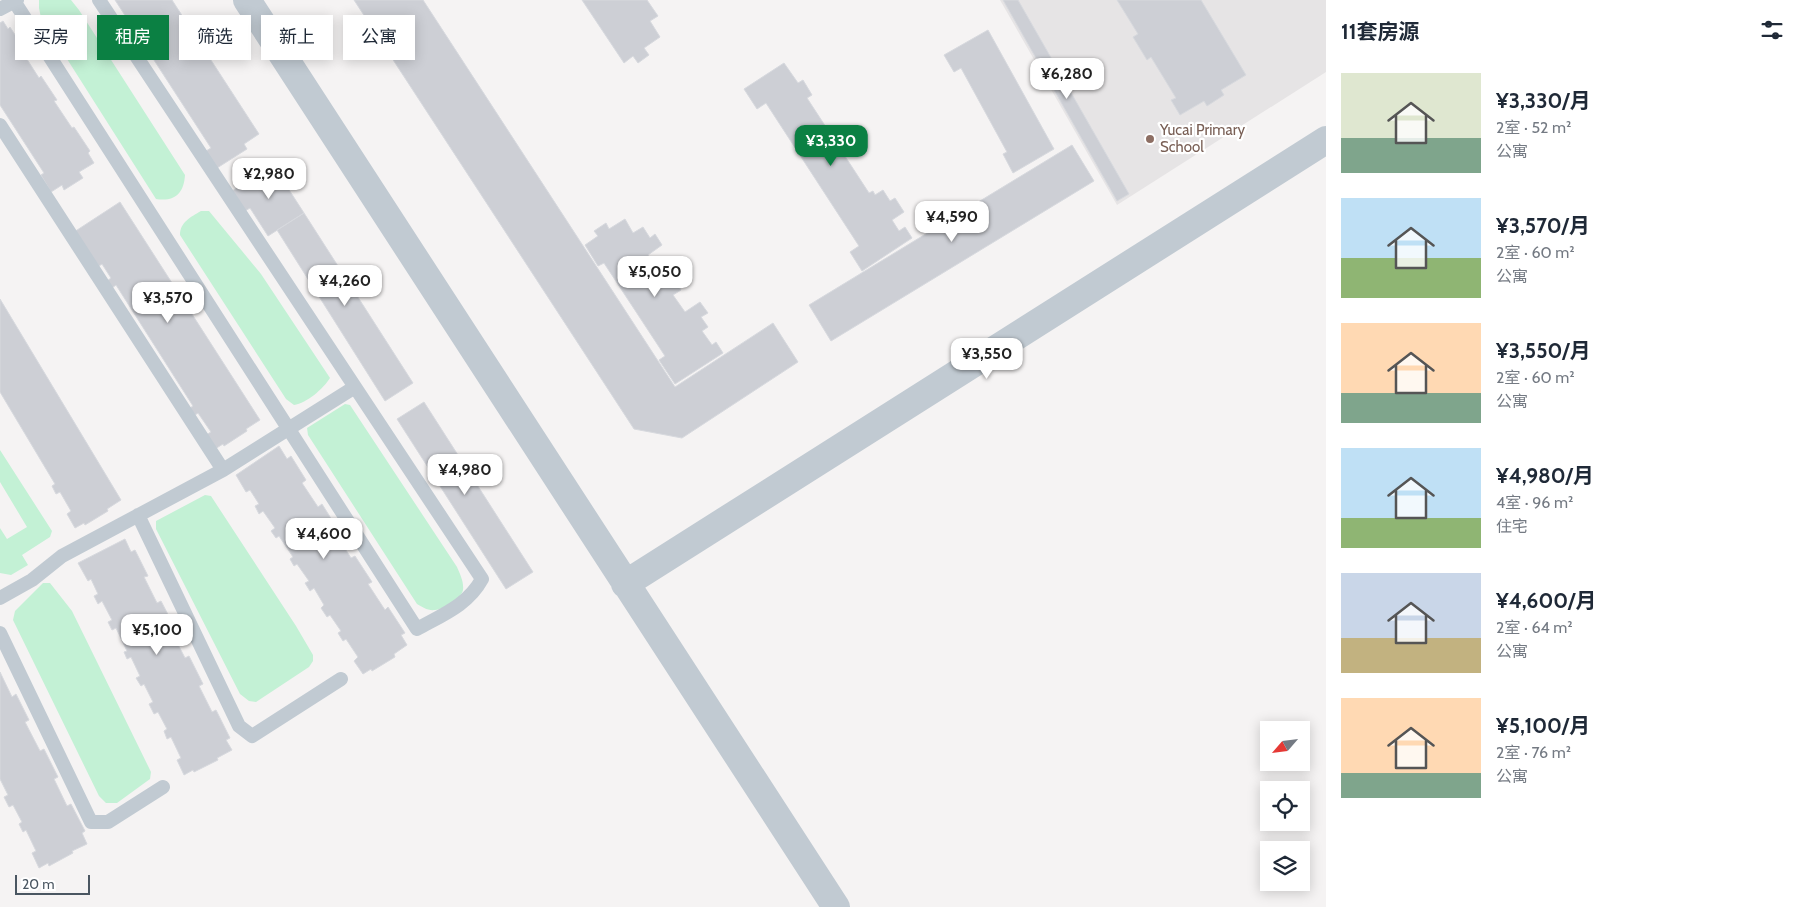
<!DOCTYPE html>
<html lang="zh">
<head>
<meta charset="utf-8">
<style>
	:root { --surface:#fff; --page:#f6f6f7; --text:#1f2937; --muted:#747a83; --accent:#0b8043 }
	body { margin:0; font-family:Cabin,"Noto Sans SC",sans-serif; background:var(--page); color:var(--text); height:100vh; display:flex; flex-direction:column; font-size:19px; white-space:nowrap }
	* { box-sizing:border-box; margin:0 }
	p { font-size:16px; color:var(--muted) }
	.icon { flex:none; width:28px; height:28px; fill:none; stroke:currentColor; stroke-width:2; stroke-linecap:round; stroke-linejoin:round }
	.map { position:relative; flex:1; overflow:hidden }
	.sheet { display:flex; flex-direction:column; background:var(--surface); width:475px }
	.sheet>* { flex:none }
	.top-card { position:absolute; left:15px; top:15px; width:475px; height:45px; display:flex; gap:10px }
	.needle { width:32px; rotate:242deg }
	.controls { position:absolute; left:1260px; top:721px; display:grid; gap:10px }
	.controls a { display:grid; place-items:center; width:50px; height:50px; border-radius:0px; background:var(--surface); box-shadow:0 2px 12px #0003; font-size:25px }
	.scale { position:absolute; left:15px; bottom:12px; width:75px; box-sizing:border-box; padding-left:5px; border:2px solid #4a5661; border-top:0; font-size:14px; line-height:18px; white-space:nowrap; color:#4a5661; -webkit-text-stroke:4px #fff; paint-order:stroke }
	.price { position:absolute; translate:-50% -42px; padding:0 11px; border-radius:10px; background:#fff; color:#222; font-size:16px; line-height:32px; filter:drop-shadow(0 1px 2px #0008) }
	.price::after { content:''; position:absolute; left:50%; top:30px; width:15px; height:11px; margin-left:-8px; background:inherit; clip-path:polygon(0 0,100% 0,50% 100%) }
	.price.on { background:var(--accent); color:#fff }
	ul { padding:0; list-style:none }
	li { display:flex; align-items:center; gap:15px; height:125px; padding:0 15px }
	li span { display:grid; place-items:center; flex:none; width:140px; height:100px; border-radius:0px; color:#555 }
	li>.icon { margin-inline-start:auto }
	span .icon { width:60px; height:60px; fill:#fffc; stroke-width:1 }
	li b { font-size:21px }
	h2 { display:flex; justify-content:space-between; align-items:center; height:60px; padding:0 15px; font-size:21px }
	.tag { padding:0 18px; border-radius:0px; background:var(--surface); box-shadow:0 2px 12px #0003; font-size:18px; line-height:45px }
	.tag.on { background:var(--accent); color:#fff }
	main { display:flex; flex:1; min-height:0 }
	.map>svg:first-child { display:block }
	.education { fill:#e6e4e5 }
	.green { fill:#c3f1d5 }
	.building { fill:#cdcfd5; stroke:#d7d9de }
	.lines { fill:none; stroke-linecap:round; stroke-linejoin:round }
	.service { stroke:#c1cad2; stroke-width:14 }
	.tertiary { stroke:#c1cad2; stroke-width:28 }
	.education-dot { fill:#8d6e63; stroke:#fff; stroke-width:2 }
	.labels { text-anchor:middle; stroke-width:4.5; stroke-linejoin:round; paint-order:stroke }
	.education-label { font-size:15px; fill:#785e54; stroke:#fff; text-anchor:start }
</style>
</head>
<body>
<main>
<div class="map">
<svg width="1326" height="907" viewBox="0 0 1326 907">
	<rect width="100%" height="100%" fill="#f5f3f3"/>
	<path class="education" d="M1000 0H1326V72L1117 205Z"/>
	<path class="green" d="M39 0H71L79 10 185 175C184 193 175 202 156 199L41 18 39 8Z
		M201 211H209L261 274 330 378C323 389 307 403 294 405L286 399 180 235C180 222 191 217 201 211Z
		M345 404 350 405 457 567C460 574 464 582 463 590 461 599 444 609 435 610 428 611 422 607 417 604L308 435 307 428Z
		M0 450 52 531 50 537 22 555 28 565 11 575 0 573V528L7 539 27 527 0 482Z
		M205 495 211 496 296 626 313 655V661L309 667 256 702 249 701 240 694 156 529V521Z
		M43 583H50L72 611 151 772 150 779 117 803H106L99 796 13 620 15 611Z"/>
	<path class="building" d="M115 0H172L259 134 244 144 247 149 217 168 206 151 211 148Z
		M354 0H423L675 387 773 323 798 362 682 438 634 429Z
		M582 0H647L658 16 650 21 660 37 644 48 649 55 638 63 633 56 624 63Z
		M1003 0H1018L1129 194 1117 201Z
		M1117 0H1201L1246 75 1221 90 1224 95 1207 106 1204 101 1180 115 1171 100 1176 98 1151 57 1147 60 1133 37 1138 34Z
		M3 21 8 29 10 27 26 52 23 53 39 78 41 76 57 100 54 101 72 128 74 127 90 151 88 153 94 163 79 172 83 178 64 190 62 185 51 192 41 175 44 173 0 105V23Z
		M988 30 1054 149 1013 173 1003 154 1007 152 961 68 954 72 944 55Z
		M784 63 798 83 803 80 812 95 807 98 869 193 873 191 875 195 883 190 890 201 895 198 904 212 892 220 899 231 905 227 912 238 862 271 850 252 859 246 766 103 757 109 744 89Z
		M1072 145 1094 181 831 341 809 305Z
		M273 165 304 213 268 236 250 208 245 211 232 191Z
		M120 202 260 420 246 429 247 431 224 446 223 444 215 449 206 435 211 432 198 413 195 415 190 408 193 406 116 285 112 288 107 281 111 278 102 264 99 266 71 234Z
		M304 213 413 383 385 401 277 230Z
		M625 219 633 233 643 227 650 238 655 234 662 245 648 255 659 273 666 268 681 290 673 295 685 312 700 302 708 313 701 317 708 327 702 331 712 345 716 342 723 353 675 384 659 360 665 356 604 263 598 266 585 245 598 236 594 231 606 223 609 229Z
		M0 299 121 500 107 509 108 511 85 525 84 523 75 528 67 514 71 511 60 492 56 494 52 486 55 484 0 392Z
		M424 402 533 572 506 589 397 419Z
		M279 446 287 459 291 456 306 480 302 483 318 507 322 504 337 528 334 531 351 558 355 556 372 582 368 584 385 610 388 607 405 633 401 635 407 645 394 654 395 657 372 671 371 669 363 674 354 661 358 657 346 639 343 641 338 633 341 631 330 615 327 617 321 608 324 605 314 588 310 591 305 583 309 581 297 564 294 566 290 559 293 557 279 536 276 538 271 531 275 528 263 511 259 514 255 506 259 504 250 490 246 492 236 475Z
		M125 539 131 552 135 550 148 576 144 577 157 603 161 601 174 626 170 629 185 658 189 656 203 684 199 686 212 712 216 710 230 738 226 740 232 750 217 758 218 760 194 772 193 770 184 775 177 760 181 758 171 737 167 739 164 731 167 729 158 712 154 714 149 704 153 702 144 684 141 686 136 678 140 676 131 657 127 659 124 652 127 651 116 628 112 630 108 622 112 620 102 601 98 604 94 596 98 594 91 579 88 581 78 563Z
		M0 672 12 697 16 694 29 720 25 722 40 751 44 749 58 777 54 779 67 806 71 804 85 831 82 833 87 844 72 851 73 853 49 866 48 863 39 868 32 853 36 851 26 830 23 832 19 824 22 822 13 805 9 807 4 797 8 795 0 779Z"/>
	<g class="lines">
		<path class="service" d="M14 1 417 629C442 615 468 605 482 579L99 0
			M0 9 17 0
			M0 125 223 470
			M138 515 239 726 252 736 341 679
			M0 598 32 580 62 556 223 470 355 387
			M0 633 91 822H108L163 787"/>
		<path class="tertiary" d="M247 0 836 907
			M625 584 1326 140"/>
	</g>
	<circle class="education-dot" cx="1150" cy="139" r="5"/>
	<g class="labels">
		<g class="education-label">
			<text x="1160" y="135">Yucai Primary<tspan x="1160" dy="17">School</tspan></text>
		</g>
	</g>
</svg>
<div class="controls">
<a><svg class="needle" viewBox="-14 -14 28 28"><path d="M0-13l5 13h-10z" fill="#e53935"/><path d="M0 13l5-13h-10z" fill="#747a83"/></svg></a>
<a><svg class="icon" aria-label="locate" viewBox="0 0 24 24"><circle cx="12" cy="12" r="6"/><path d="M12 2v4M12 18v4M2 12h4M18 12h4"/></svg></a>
<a><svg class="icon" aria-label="layers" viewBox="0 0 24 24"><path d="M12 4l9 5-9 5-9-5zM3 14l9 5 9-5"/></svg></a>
</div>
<div class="scale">20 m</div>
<b class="price" style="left:1067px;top:100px">¥6,280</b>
<b class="price on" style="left:831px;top:167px">¥3,330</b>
<b class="price" style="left:269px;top:200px">¥2,980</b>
<b class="price" style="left:952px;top:243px">¥4,590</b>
<b class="price" style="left:655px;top:298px">¥5,050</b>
<b class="price" style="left:345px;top:307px">¥4,260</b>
<b class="price" style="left:168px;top:324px">¥3,570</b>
<b class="price" style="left:987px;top:380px">¥3,550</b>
<b class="price" style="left:465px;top:496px">¥4,980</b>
<b class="price" style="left:324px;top:560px">¥4,600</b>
<b class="price" style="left:157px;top:656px">¥5,100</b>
<div class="top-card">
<a class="tag">买房</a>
<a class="tag on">租房</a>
<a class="tag">筛选</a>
<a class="tag">新上</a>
<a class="tag">公寓</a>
</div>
</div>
<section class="sheet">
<h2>11套房源<svg class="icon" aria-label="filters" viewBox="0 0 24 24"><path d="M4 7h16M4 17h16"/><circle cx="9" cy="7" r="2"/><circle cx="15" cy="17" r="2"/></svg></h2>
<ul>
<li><span style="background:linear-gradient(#dfe7d0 65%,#7fa58c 0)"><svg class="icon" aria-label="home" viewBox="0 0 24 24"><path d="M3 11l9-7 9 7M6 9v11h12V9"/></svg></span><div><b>¥3,330/月</b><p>2室 · 52 m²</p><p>公寓</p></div></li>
<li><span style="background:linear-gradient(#bfe0f5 60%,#8fb573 0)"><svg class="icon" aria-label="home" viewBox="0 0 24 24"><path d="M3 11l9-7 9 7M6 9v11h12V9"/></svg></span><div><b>¥3,570/月</b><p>2室 · 60 m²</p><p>公寓</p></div></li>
<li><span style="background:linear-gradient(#ffd9b3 70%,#7fa58c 0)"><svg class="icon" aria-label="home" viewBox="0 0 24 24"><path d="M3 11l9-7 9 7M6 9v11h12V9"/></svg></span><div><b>¥3,550/月</b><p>2室 · 60 m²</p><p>公寓</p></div></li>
<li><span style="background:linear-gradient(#bfe0f5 70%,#8fb573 0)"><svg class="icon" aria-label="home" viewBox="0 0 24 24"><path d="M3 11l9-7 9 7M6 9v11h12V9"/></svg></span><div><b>¥4,980/月</b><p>4室 · 96 m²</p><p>住宅</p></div></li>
<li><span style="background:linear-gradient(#c9d6e8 65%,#c2b280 0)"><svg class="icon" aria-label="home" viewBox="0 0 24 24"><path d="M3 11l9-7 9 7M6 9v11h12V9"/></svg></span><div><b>¥4,600/月</b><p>2室 · 64 m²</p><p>公寓</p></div></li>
<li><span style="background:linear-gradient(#ffd9b3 75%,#7fa58c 0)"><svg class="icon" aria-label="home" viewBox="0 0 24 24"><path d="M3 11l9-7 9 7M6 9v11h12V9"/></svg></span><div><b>¥5,100/月</b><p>2室 · 76 m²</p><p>公寓</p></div></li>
</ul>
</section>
</main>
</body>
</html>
